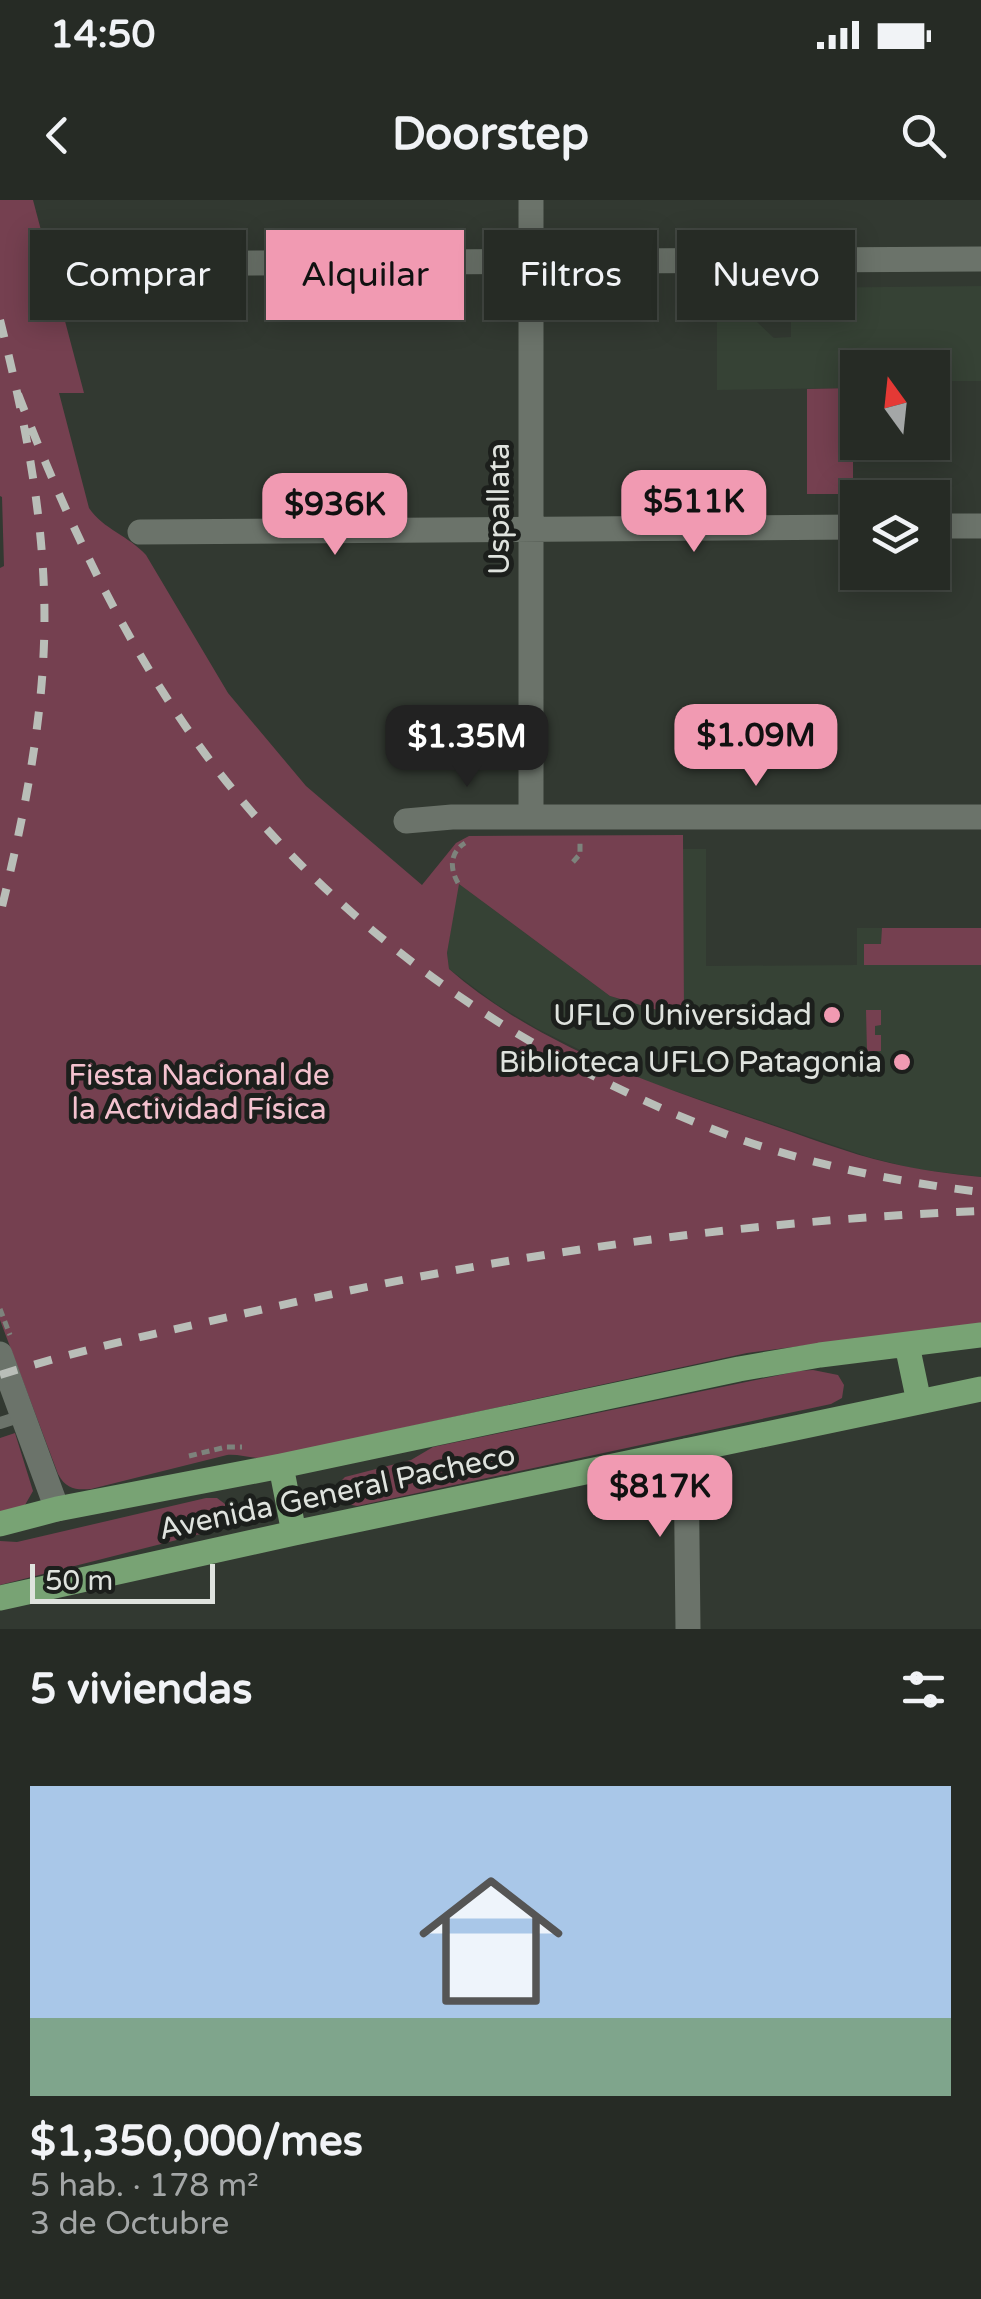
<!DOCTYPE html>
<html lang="es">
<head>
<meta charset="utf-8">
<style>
	:root { --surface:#262b25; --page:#2e332d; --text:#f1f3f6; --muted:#a4a7a7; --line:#424742; --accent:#f19ab2 }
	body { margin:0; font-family:"Varela Round",sans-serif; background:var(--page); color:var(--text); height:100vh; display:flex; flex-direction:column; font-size:38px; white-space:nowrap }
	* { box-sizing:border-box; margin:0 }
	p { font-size:32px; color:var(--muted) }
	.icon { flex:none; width:55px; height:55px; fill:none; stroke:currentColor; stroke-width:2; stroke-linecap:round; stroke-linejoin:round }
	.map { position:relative; height:1429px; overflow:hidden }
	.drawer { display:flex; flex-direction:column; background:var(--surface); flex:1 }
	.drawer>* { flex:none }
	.top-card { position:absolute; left:30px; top:30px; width:922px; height:90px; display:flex; gap:20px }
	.needle { width:65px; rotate:345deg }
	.fabs { position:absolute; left:840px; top:150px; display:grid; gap:20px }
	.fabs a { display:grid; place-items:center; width:110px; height:110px; border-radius:0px; background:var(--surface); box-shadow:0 5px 25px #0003,0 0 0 2px var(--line); font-size:50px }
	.scale { position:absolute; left:30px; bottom:25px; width:185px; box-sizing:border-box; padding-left:10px; border:5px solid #dfe3de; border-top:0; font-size:28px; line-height:35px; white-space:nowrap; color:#dfe3de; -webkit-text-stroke:8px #1c1f1c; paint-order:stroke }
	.price { position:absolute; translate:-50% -85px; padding:0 22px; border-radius:20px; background:var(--accent); color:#111; font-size:32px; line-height:65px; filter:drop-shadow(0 2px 5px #0008) }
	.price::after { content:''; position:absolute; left:50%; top:60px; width:30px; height:22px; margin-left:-15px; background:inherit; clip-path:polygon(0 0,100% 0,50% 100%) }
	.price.active { background:#222; color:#fff }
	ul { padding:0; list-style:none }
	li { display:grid; align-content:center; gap:20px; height:530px; padding:0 30px }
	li+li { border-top:2px solid var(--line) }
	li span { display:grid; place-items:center; height:310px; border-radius:0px; color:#555 }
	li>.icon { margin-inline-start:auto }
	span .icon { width:180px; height:180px; fill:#fffc; stroke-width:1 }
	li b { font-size:42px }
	h2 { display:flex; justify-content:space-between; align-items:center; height:120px; padding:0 30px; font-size:42px }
	.pill { padding:0 35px; border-radius:0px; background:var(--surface); box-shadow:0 5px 25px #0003,0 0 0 2px var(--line); font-size:35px; line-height:90px }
	.pill.active { background:var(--accent); color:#111 }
	.status { display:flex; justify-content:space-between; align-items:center; height:70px; padding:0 50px; background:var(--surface); direction:ltr }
	.status svg { height:28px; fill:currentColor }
	header { display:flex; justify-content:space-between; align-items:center; height:130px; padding:0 30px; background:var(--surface); font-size:45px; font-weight:700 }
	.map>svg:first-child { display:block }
	.built { fill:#364235 }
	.green { fill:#754050 }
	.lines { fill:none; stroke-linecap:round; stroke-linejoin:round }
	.path { stroke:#7d837c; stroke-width:5; stroke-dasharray:8 5; stroke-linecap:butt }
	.service { stroke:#6b736a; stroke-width:12 }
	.minor { stroke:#6b736a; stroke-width:25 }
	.secondary { stroke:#6b736a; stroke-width:25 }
	.primary { stroke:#78a374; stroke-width:25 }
	.rail { stroke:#b9beb8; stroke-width:8; stroke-dasharray:18 18; stroke-linecap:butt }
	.poi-dot { fill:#f19ab2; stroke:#1c1f1c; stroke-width:4 }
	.labels { text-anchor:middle; stroke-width:10; stroke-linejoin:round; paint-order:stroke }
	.street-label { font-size:30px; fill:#dfe3de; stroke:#1c1f1c }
	.poi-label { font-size:30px; fill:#dfe3de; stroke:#1c1f1c; text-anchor:end }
	.park-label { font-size:30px; fill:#f4c2cf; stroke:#1c1f1c }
</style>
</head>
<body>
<div class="status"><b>14:50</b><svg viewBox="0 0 49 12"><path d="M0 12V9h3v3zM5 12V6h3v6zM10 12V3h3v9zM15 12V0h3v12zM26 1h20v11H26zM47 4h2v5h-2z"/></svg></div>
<header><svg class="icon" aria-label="back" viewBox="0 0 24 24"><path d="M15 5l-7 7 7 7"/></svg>Doorstep<svg class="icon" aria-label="search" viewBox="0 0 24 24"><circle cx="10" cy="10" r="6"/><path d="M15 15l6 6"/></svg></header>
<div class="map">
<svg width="981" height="1429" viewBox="0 0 981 1429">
	<rect width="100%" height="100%" fill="#323931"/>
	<path class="built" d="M981 86V181H933L932 168H858L857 181H853V188L717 190V88H757V122L774 138 791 137V88Z
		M683 649H706V766L857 765V728H981V977L916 969 868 957 634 877 536 828 496 804 449 769 447 753 458 683 610 796 683 818Z"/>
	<path class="green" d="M0 0H33L84 193H59L89 308C103 329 129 336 146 355L228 493 306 586 422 685 456 643 469 636 683 635 684 818 610 796 459 684 447 753 449 769C534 843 646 882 751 918 797 933 843 952 890 963 920 970 950 974 981 977V1123L747 1153 265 1258C252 1259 240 1254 227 1255L91 1289C75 1290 66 1289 58 1274L0 1120V368L4 366 2 297 0 296Z
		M853 188V294H807V189Z
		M882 728H981V765H864V744H881Z
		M866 810H881V825L875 826V835H881V851H867Z
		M813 1170 838 1175 844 1185 842 1198 831 1204 357 1306 347 1304 341 1298 338 1284 345 1277 411 1260 433 1247 799 1171Z
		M15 1233 33 1291 25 1305 0 1314V1238Z
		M206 1298H217L225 1304 228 1321 220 1329 0 1385V1341L17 1342Z"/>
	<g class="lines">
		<path class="path" d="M573 662 580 654V642
			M458 683C450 669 449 653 465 643
			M0 1109 10 1135
			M189 1256 226 1247H242"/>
		<path class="service" d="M0 1223 22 1216"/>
		<path class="minor" d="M531 0V617
			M60 64 981 59
			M932 326H981
			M140 332 858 327
			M406 621 452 617H981
			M686 1251 688 1429"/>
		<path class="secondary" d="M0 1154 57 1309"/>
		<path class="primary" d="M907 1145 919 1202
			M281 1266 294 1333
			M0 1324 57 1309 281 1266 739 1169 820 1155 981 1135
			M0 1398 294 1333 981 1189"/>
		<path class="rail" d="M0 120C22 208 41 299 44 391 48 500 26 609 0 715
			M18 194C69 326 129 454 215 567 345 736 531 863 731 936 811 965 897 982 981 992
			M0 1175C82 1149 167 1131 251 1112 491 1057 735 1021 981 1011"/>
	</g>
	<g class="poi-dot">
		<circle cx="832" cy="815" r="10"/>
		<circle cx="902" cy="862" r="10"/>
	</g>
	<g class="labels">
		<g class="street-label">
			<text transform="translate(499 309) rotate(-90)" y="10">Uspallata</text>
			<text transform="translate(337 1292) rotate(-12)" y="10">Avenida General Pacheco</text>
		</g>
		<g class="poi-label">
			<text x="812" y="825">UFLO Universidad</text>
			<text x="882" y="872">Biblioteca UFLO Patagonia</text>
		</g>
		<g class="park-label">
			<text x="199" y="885">Fiesta Nacional de<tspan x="199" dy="34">la Actividad Física</tspan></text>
		</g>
	</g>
</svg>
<div class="fabs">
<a><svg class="needle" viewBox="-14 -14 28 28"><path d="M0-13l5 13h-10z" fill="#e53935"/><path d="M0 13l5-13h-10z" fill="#a4a7a7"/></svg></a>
<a><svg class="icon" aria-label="layers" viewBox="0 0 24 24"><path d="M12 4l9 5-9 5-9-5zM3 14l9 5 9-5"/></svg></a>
</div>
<div class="scale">50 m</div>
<b class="price" style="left:694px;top:355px">$511K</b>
<b class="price" style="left:335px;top:358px">$936K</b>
<b class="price" style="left:756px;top:589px">$1.09M</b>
<b class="price active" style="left:467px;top:590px">$1.35M</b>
<b class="price" style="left:660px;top:1340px">$817K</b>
<div class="top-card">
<a class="pill">Comprar</a>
<a class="pill active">Alquilar</a>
<a class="pill">Filtros</a>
<a class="pill">Nuevo</a>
</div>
</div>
<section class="drawer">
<h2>5 viviendas<svg class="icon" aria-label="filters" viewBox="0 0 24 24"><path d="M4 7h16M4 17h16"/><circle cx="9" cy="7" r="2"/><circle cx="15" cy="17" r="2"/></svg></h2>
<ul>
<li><span style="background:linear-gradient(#a9c7e8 75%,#7fa58c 0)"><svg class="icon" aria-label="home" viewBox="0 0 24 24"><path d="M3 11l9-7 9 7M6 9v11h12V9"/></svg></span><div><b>$1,350,000/mes</b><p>5 hab. · 178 m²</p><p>3 de Octubre</p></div></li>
</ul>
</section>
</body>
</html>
